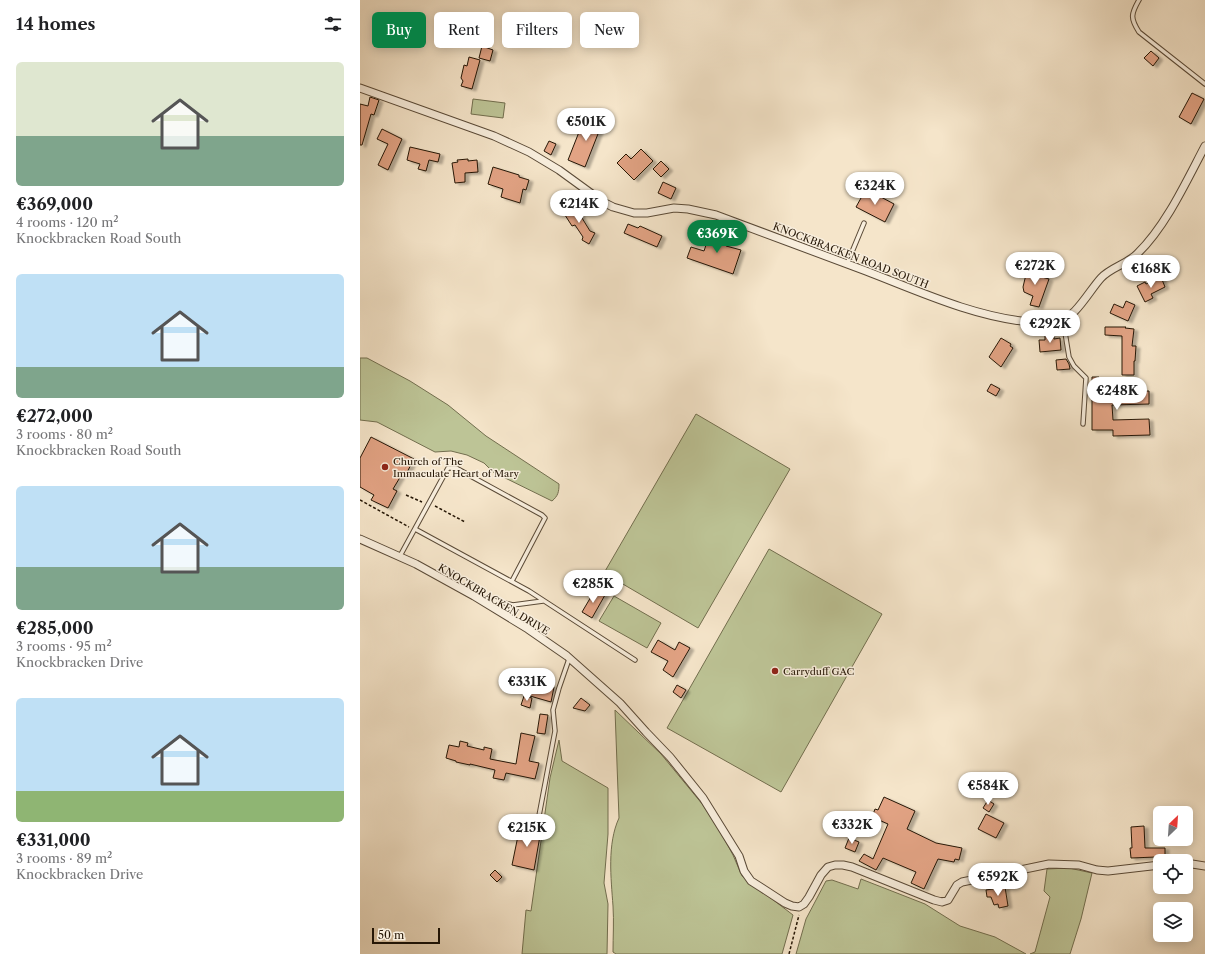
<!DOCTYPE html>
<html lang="en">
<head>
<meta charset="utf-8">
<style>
	:root { --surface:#fff; --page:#f6f6f6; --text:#202124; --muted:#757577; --accent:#0b8043 }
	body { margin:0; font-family:"Libre Caslon Text",serif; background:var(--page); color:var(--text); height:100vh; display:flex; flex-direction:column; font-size:15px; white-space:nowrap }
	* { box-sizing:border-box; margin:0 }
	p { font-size:13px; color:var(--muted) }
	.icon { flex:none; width:22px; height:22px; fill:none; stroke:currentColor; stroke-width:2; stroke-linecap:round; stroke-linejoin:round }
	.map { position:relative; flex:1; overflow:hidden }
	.details { display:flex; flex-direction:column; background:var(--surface); width:360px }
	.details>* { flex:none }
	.top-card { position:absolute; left:12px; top:12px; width:380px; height:36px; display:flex; gap:8px }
	.needle { width:26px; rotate:25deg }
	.controls { position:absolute; left:793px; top:806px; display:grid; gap:8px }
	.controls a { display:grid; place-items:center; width:40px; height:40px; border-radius:6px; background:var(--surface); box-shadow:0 2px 10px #0003; font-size:20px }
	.scale { position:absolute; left:12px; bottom:10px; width:68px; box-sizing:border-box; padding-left:4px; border:2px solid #261706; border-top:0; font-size:11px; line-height:14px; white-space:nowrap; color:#261706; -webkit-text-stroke:3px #f8eedd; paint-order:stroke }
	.price { position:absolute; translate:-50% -34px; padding:0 9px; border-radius:14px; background:#fff; color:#222; font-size:13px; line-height:26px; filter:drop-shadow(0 1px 2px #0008) }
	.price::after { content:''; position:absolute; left:50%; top:24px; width:12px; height:9px; margin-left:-6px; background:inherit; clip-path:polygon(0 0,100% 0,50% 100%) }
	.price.on { background:var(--accent); color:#fff }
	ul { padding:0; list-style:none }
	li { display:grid; align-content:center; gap:8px; height:212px; padding:0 16px }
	li span { display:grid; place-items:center; height:124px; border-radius:6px; color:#555 }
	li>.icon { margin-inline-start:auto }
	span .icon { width:72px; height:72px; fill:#fffc; stroke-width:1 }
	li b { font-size:17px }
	h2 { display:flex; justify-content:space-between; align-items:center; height:48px; padding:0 16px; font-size:17px }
	.pill { padding:0 14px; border-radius:6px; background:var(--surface); box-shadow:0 2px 10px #0003; font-size:14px; line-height:36px }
	.pill.on { background:var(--accent); color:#fff }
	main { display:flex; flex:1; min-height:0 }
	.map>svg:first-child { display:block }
	.green { fill:#bdc496; stroke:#726e4e }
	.building { fill:#e2a384; stroke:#261706; filter:url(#shadow) }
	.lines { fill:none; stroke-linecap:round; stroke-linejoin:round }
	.service-casing { stroke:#5a4a37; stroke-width:5.5 }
	.minor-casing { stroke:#5a4a37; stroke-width:9 }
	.path { stroke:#261706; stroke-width:1.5; stroke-dasharray:3 2; stroke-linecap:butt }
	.service { stroke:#f8eedd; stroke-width:3.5 }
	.minor { stroke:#f8eedd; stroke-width:7 }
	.poi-dot { fill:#8f2418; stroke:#f8eedd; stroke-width:1.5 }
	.labels { text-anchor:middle; stroke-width:3; stroke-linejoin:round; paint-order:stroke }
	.street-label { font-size:10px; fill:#261706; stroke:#f8eedd }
	.poi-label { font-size:10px; fill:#261706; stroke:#f8eedd; text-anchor:start }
</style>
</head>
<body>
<main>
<section class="details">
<h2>14 homes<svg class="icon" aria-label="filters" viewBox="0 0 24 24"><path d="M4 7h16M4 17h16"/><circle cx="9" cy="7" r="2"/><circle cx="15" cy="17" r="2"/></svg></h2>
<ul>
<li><span style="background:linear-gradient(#dfe7d0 60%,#7fa58c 0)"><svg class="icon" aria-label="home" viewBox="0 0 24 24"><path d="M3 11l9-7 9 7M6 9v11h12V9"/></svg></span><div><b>€369,000</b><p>4 rooms · 120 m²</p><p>Knockbracken Road South</p></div></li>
<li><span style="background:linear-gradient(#bfe0f5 75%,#7fa58c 0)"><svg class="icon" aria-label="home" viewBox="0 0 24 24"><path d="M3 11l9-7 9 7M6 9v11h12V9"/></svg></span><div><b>€272,000</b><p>3 rooms · 80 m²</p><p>Knockbracken Road South</p></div></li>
<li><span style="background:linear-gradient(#bfe0f5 65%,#7fa58c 0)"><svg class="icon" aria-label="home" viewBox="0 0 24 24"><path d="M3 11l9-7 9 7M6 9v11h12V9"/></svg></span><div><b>€285,000</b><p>3 rooms · 95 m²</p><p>Knockbracken Drive</p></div></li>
<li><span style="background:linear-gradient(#bfe0f5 75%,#8fb573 0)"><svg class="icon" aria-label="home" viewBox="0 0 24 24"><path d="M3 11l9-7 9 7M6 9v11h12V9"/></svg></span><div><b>€331,000</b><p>3 rooms · 89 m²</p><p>Knockbracken Drive</p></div></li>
</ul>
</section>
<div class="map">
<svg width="845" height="954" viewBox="0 0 845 954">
	<defs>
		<filter id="shadow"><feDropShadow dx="4" dy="2" stdDeviation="1" flood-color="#0004"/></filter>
	</defs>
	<rect width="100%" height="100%" fill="#f5e5ca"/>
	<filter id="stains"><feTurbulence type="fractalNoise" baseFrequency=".005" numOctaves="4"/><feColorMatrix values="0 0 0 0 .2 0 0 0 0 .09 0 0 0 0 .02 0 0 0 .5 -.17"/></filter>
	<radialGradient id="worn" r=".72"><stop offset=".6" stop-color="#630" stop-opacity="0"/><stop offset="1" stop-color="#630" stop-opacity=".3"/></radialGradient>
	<path class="green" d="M113 99 145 103 143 118 111 114Z
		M0 358H7L50 381 88 405 126 436 199 484C199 492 198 496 192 501L133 472 124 463 107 455 91 451 75 452 17 422 0 420Z
		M336 414 430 469 338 628 244 573Z
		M409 549 522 614 421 792 307 728Z
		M254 596 301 623 287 648 239 621Z
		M255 710 301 754 343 805 361 833 373 855 382 876 433 915 422 954H256L253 952C253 937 254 921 253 906 251 878 247 844 259 818Z
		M199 740 202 761 248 788V834L244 883 248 904 247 954H162L166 910 171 911 190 778Z
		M709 868 732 873 721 919 710 954H670L675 952 690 897 684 891 687 869Z
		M501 879 565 904 600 926 635 937 666 954H436L446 919 466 881 472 880 498 889Z"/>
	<path class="building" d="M122 46 133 50 130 61 119 58Z
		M791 51 799 58 793 66 784 58Z
		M109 57 120 60 112 89 101 86 103 81 101 78 104 65 107 66Z
		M832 93 844 99 831 124 819 117Z
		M10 97 19 100 14 115 11 114 2 145H0V104L8 106Z
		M236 113 245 116 225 167 208 160 219 132 222 133 224 130 229 132Z
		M22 129 42 139 28 170 18 165 28 144 17 139Z
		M189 141 196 144 191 155 184 151Z
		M50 147 80 154 78 162 69 160 66 171 58 169 60 164 47 160Z
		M281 149 293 161 274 180 257 163 266 154 271 159Z
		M108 159V161L117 160 118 172 105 173V182L95 183 92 163 98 162 97 160Z
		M301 161 309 169 301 177 293 169Z
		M133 167 159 175V177L169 180 166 190 163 189 160 203 141 197 143 189 128 184Z
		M303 182 316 188 311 199 298 193Z
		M506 189 534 204 525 222 496 207Z
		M214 205 230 231 235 233 229 244 222 240 223 237 215 225 212 226 203 212Z
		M268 224 278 228 280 226 302 236 297 247 264 233Z
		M355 230 370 235 366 246 381 250 373 274 327 258 331 247 344 251 348 239 351 240Z
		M668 266 680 269 678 276 689 279 679 307 670 305 673 296 664 292 663 287Z
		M801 277 805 287 791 294 793 298 785 302 777 286 785 282 786 284Z
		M766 301 775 305 768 321 750 313 754 304 763 308Z
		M745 327H766L765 328 774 329 772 346H776L775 361H774V375H762V336L745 335Z
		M685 336H694V339L700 338 701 350 680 352 679 340H685Z
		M641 338 651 344 650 346 653 348 641 367 629 357Z
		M706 359 709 364 710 369 697 370 696 360Z
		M732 377H739V384H741V389L752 388V392L789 391V404L752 405 753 420 789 419 790 435 753 436V430H732Z
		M631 384 640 389 636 396 627 391Z
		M11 437 54 459 45 476 42 474 33 489 37 491 28 508 11 500 14 495 0 487V458Z
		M235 590 245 595 232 618 222 612Z
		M298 640 315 650 319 642 330 648 313 677 303 670 308 661 291 652Z
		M181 679 190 681 189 685 194 687 191 702 170 696 174 681 180 683Z
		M317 685 326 690 321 698 313 692Z
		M164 696 172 698 170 708 161 705Z
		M221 698 230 705 225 711 213 708Z
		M180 714 188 715 185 734 177 733Z
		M161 733 175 736 169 761 179 763 175 779 146 773 144 780 133 778 135 770 110 764V765L96 762V761L86 758 89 745 99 747 100 741 108 743 107 746 124 750V747L132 749 130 759 156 764Z
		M524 797 555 811 547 829 576 843 602 848 599 860 595 859 594 862 578 859 564 889 551 883 556 872 523 858 516 870 499 861 504 854 513 859 528 824 512 817 515 809 518 810Z
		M628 800 634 804 629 812 623 808Z
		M502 812 509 816 506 824 499 821Z
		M626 814 644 823 636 838 618 829Z
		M160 826 181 830 174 870 152 865Z
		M784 826 785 848H805V860H796V857L771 858 770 848H772L771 827Z
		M489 838 499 842 495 852 485 848Z
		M135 870 142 877 137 882 130 875Z
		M645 887 648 906 639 908 638 904 634 905 631 897H627L626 890Z"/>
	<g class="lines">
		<g class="service-casing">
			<path id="service" d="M779 0C771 14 770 18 779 32L845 84
				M487 264 504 223
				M703 320 709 357 714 366 726 378 723 424
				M55 529 169 591 275 660
				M40 556 88 468H96L182 515 185 518 152 581
				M120 597 153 605 183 601
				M178 821 195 731 193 710 199 688 209 659"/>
		</g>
		<g class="minor-casing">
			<path id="minor" d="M0 88 134 136 169 152 199 170 243 202 253 207 274 213H287L314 208 328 209 356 215C406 234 456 252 506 271 558 291 614 317 670 322 678 322 688 324 697 322 715 319 729 291 741 278 751 267 768 264 778 253 806 226 827 180 845 146
				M0 539 56 564 114 596 168 629 207 656 260 703 286 732 310 757 343 798 379 856 384 871 391 881 402 888 425 903 432 906 439 907 444 904 449 897 461 875 468 867 475 865H483L492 867 574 900 582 902 588 900 597 885 602 882 689 864 719 865 737 870 748 871 800 865
				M826 863 845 866"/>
		</g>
		<path class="path" d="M46 495 62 502
			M0 500 49 527
			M75 506 105 522
			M429 954 439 915"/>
		<use href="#service" class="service"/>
		<use href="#minor" class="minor"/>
	</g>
	<g class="poi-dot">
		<circle cx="25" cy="467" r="4"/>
		<circle cx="415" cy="671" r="4"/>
	</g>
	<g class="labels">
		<g class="street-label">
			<text transform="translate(491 255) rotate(21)" y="4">KNOCKBRACKEN ROAD SOUTH</text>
			<text transform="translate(134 599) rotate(31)" y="4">KNOCKBRACKEN DRIVE</text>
		</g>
		<g class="poi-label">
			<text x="33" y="465">Church of The<tspan x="33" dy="12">Immaculate Heart of Mary</tspan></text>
			<text x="423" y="675">Carryduff GAC</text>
		</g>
	</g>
	<rect width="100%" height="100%" filter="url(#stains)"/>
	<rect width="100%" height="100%" fill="url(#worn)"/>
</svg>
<div class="controls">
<a><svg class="needle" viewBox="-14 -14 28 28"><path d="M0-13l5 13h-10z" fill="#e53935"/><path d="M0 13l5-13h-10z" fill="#757577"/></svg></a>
<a><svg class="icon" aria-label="locate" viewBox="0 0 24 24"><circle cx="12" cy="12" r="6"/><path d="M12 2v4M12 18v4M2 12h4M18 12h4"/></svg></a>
<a><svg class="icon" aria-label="layers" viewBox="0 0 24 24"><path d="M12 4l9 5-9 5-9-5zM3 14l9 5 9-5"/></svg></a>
</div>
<div class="scale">50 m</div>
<b class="price" style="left:226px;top:142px">€501K</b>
<b class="price" style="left:515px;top:206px">€324K</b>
<b class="price" style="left:219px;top:224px">€214K</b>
<b class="price on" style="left:357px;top:254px">€369K</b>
<b class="price" style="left:675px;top:286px">€272K</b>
<b class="price" style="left:791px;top:289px">€168K</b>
<b class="price" style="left:690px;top:344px">€292K</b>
<b class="price" style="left:757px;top:411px">€248K</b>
<b class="price" style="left:233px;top:604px">€285K</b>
<b class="price" style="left:167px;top:702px">€331K</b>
<b class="price" style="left:628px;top:806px">€584K</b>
<b class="price" style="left:492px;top:845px">€332K</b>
<b class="price" style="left:167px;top:848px">€215K</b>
<b class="price" style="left:638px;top:897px">€592K</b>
<div class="top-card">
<a class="pill on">Buy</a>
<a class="pill">Rent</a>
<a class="pill">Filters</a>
<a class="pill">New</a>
</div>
</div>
</main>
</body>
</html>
